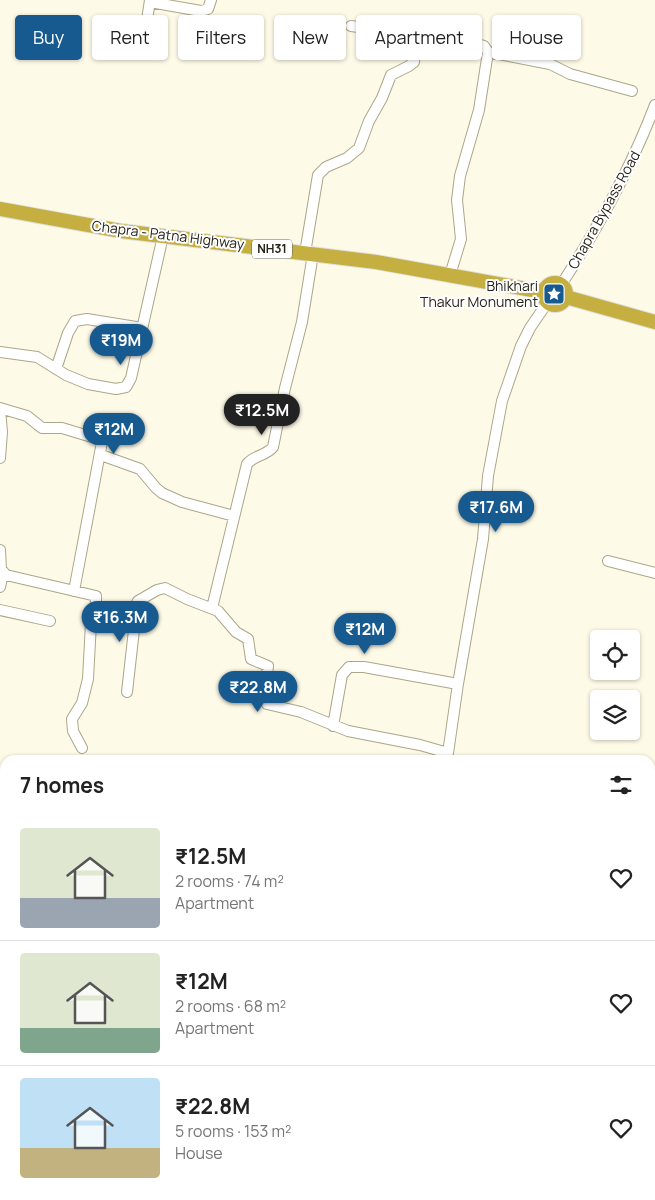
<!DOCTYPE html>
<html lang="en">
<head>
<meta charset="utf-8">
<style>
	:root { --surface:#fff; --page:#f6f6f6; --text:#222; --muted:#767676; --line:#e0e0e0; --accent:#175a8f }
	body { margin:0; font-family:Manrope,sans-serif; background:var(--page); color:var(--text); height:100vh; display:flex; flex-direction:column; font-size:19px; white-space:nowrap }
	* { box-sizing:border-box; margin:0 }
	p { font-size:16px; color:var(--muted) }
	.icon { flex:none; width:28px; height:28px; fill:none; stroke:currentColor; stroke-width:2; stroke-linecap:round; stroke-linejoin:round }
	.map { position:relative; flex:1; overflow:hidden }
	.side { position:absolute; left:0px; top:755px; width:655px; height:445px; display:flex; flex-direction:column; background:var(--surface); border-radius:15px 15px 0 0; box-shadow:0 1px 4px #0004 }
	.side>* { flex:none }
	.hud { position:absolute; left:15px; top:15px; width:625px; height:45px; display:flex; gap:10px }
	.tools { position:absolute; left:590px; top:630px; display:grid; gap:10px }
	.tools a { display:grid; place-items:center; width:50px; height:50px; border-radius:5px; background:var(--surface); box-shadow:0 1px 4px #0004; font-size:25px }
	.price { position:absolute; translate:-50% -42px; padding:0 11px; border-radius:18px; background:var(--accent); color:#fff; font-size:16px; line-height:32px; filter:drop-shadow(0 1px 2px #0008) }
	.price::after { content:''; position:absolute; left:50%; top:30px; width:15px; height:11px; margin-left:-8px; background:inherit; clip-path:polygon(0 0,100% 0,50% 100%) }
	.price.on { background:#222; color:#fff }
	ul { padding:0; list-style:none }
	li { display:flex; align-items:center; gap:15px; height:125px; padding:0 20px }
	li+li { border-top:1px solid var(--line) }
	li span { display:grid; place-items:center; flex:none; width:140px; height:100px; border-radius:5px; color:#555 }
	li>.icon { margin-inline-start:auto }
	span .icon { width:60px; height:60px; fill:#fffc; stroke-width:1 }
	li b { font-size:21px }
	h2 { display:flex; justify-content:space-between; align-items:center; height:60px; padding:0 20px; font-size:21px }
	.pill { padding:0 18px; border-radius:5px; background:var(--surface); box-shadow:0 1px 4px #0004; font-size:18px; line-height:45px }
	.pill.on { background:var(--accent); color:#fff }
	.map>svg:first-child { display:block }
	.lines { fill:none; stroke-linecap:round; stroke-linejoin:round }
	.minor-casing { stroke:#aca689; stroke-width:12 }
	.highway-casing { stroke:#e1e0df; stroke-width:16 }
	.minor { stroke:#fff; stroke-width:10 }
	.highway { stroke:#c5af41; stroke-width:14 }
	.labels { text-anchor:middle; stroke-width:4; stroke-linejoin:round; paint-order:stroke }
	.shield { fill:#fff; stroke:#67665d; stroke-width:1 }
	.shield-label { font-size:12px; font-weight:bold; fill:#262418 }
	.street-label { font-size:14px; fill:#262418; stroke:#fff }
	.poi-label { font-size:14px; fill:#262418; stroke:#fff; text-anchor:end }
</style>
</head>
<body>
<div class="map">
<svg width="655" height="1200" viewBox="0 0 655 1200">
	<rect width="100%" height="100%" fill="#fefae8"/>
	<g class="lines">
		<g class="minor-casing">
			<path id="minor" d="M150 2 201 11 208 9 211 0
				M351 26 471 42 484 46 488 52 479 110 460 176 457 200 461 239 450 275
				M488 52 550 64 570 74 632 91
				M142 54 150 0
				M305 253 318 175 326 167 347 158 359 148 369 121 382 98 391 75 409 66 414 62 417 35
				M561 285C598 228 631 168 655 105
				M0 352 37 357 66 375 88 384 116 389 126 387 131 378 163 236
				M56 369 68 333 75 321 87 319 142 328
				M0 408 27 416 42 428H62L95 438 102 442 74 591
				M0 410 2 432 0 458
				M101 455 140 469 156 488 162 493 182 502 234 516
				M0 550 1 569 6 575 96 596V608L91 623 88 679 82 703 72 719 73 731 82 748
				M608 561 655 573
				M0 587 3 573
				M96 608 127 614 131 615 135 621 127 692
				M212 608 247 464C254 455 266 456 273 447L285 388 302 322 313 254
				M0 610 50 621
				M131 615 138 601 157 590 165 588 187 599 218 611 236 632 248 639 251 659 268 666 265 693 267 704 301 712 348 731 420 745 448 753
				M333 726 342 675 349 667H364L458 684
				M447 760 458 684 483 539 488 476 502 401 521 346 530 328 547 303
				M650 1061 655 1053
				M650 1160 655 1164
				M315 1200 316 1195"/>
		</g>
		<g class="highway-casing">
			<path id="highway" d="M0 209 121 231 376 262 543 292
				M544 294a11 11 0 1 1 22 0a11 11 0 1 1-22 0Z
				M566 297 655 322"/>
		</g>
		<use href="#minor" class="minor"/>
		<use href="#highway" class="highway"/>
	</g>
	<defs>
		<g id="sight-square" transform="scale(1.125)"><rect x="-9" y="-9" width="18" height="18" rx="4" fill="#175a8f" stroke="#fff"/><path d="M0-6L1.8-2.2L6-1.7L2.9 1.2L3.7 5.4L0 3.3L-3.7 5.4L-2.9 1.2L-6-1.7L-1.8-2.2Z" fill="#fff"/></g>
	</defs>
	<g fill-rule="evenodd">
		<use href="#sight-square" x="554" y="294"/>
	</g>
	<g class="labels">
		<rect class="shield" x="252" y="239.5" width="40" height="19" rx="4"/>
		<g class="shield-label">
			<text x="272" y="253">NH31</text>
		</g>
		<g class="street-label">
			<text transform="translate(604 210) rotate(-61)" y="5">Chapra Bypass Road</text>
			<text transform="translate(168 235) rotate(7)" y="5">Chapra - Patna Highway</text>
		</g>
		<g class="poi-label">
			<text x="538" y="291">Bhikhari<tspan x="538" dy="16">Thakur Monument</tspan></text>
		</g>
	</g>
</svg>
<div class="tools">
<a><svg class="icon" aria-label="locate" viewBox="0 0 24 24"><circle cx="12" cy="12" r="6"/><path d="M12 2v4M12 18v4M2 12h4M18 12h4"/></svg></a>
<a><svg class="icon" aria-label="layers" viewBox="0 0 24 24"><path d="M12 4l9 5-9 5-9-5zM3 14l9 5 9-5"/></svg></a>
</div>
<b class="price" style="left:121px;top:366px">₹19M</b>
<b class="price on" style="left:262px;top:436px">₹12.5M</b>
<b class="price" style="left:114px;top:455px">₹12M</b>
<b class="price" style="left:496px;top:533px">₹17.6M</b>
<b class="price" style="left:120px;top:643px">₹16.3M</b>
<b class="price" style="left:365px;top:655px">₹12M</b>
<b class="price" style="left:258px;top:713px">₹22.8M</b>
<div class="hud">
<a class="pill on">Buy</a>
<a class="pill">Rent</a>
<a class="pill">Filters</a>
<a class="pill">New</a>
<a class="pill">Apartment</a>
<a class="pill">House</a>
</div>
<section class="side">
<h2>7 homes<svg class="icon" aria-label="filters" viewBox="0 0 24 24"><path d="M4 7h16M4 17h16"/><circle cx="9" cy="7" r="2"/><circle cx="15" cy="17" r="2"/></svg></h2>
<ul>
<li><span style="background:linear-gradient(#dfe7d0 70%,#9aa5b1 0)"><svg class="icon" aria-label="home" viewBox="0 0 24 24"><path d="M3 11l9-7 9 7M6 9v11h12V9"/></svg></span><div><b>₹12.5M</b><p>2 rooms · 74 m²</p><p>Apartment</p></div><svg class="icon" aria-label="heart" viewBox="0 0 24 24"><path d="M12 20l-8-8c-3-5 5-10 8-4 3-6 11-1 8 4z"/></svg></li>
<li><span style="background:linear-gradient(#dfe7d0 75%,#7fa58c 0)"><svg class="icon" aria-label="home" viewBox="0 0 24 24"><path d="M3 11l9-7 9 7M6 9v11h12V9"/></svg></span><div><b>₹12M</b><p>2 rooms · 68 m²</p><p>Apartment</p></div><svg class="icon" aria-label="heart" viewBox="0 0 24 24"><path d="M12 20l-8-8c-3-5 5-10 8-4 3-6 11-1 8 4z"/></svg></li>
<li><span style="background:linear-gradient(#bfe0f5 70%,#c2b280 0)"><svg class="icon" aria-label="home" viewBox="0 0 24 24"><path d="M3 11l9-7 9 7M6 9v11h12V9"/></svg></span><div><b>₹22.8M</b><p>5 rooms · 153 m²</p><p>House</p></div><svg class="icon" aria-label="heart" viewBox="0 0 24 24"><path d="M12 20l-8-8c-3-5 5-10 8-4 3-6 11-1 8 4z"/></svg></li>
</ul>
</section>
</div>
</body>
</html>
